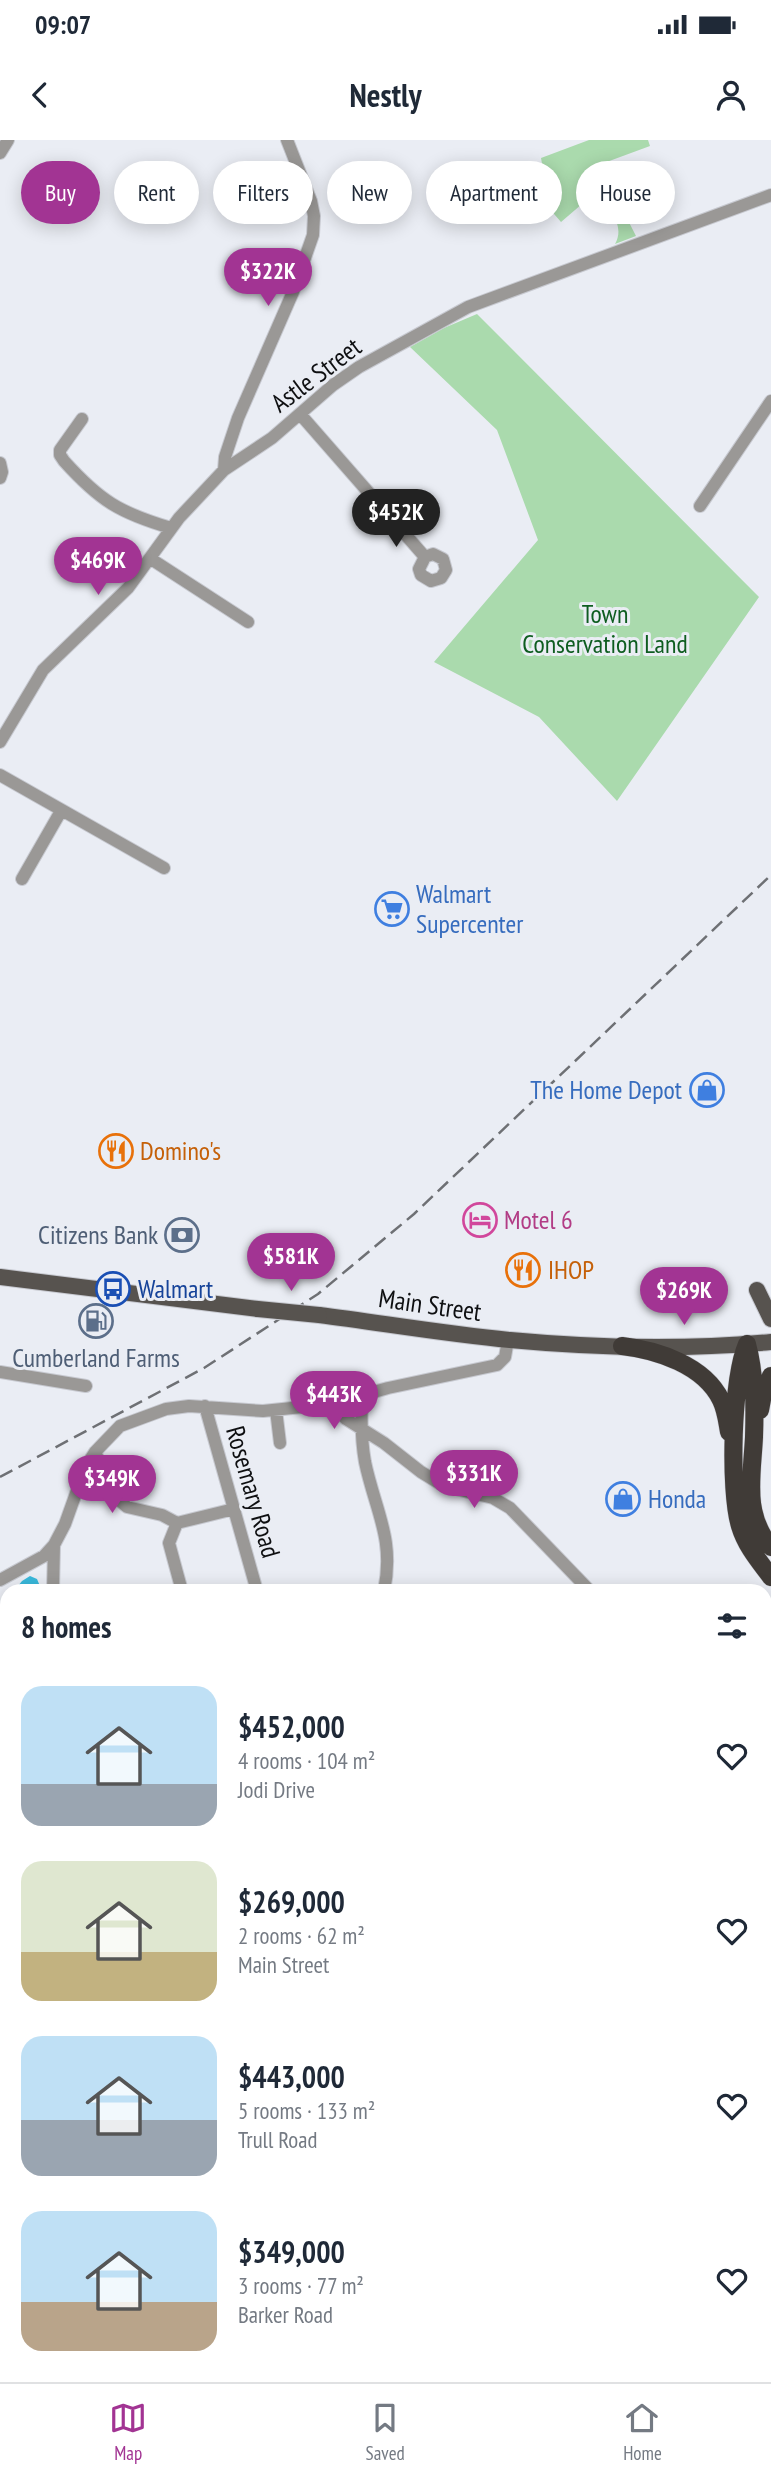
<!DOCTYPE html>
<html lang="en">
<head>
<meta charset="utf-8">
<style>
	:root { --surface:#fff; --page:#f2f2f3; --text:#1f2937; --muted:#747a83; --line:#e0e1e3; --accent:#a23493 }
	body { margin:0; font-family:"PT Sans Narrow",sans-serif; background:var(--page); color:var(--text); height:100vh; display:flex; flex-direction:column; font-size:26px; white-space:nowrap }
	* { box-sizing:border-box; margin:0 }
	p { font-size:23px; color:var(--muted) }
	.icon { flex:none; width:38px; height:38px; fill:none; stroke:currentColor; stroke-width:2; stroke-linecap:round; stroke-linejoin:round }
	.map { position:relative; flex:1; overflow:hidden }
	.side { position:absolute; left:0px; top:1444px; width:772px; height:800px; display:flex; flex-direction:column; background:var(--surface); border-radius:21px 21px 0 0; box-shadow:0 4px 18px #0003 }
	.side>* { flex:none }
	.guide { position:absolute; left:21px; top:21px; width:730px; height:63px; display:flex; gap:14px }
	.price { position:absolute; translate:-50% -60px; padding:0 16px; border-radius:24px; background:var(--accent); color:#fff; font-size:23px; line-height:46px; filter:drop-shadow(0 2px 4px #0008) }
	.price::after { content:''; position:absolute; left:50%; top:42px; width:21px; height:16px; margin-left:-10px; background:inherit; clip-path:polygon(0 0,100% 0,50% 100%) }
	.price.selected { background:#222; color:#fff }
	ul { padding:0; list-style:none }
	li { display:flex; align-items:center; gap:21px; height:175px; padding:0 21px }
	li span { display:grid; place-items:center; flex:none; width:196px; height:140px; border-radius:21px; color:#555 }
	li>.icon { margin-inline-start:auto }
	span .icon { width:84px; height:84px; fill:#fffc; stroke-width:1 }
	li b { font-size:30px }
	h2 { display:flex; justify-content:space-between; align-items:center; height:84px; padding:0 21px; font-size:30px }
	.tag { padding:0 24px; border-radius:32px; background:var(--surface); box-shadow:0 4px 18px #0003; font-size:24px; line-height:63px }
	.tag.selected { background:var(--accent); color:#fff }
	.status { display:flex; justify-content:space-between; align-items:center; height:49px; padding:0 35px; background:var(--surface); direction:ltr }
	.status svg { height:19px; fill:currentColor }
	header { display:flex; justify-content:space-between; align-items:center; height:91px; padding:0 21px; background:var(--surface); font-size:32px; font-weight:600 }
	.tabs { display:flex; justify-content:space-around; align-items:center; height:98px; border-top:2px solid var(--line); background:var(--surface); font-size:19px; color:var(--muted) }
	.tabs a { display:grid; justify-items:center; gap:4px }
	.tabs .selected { color:var(--accent) }
	.map>svg:first-child { display:block }
	.green { fill:#aadaad }
	.water { fill:#39b9dc }
	.lines { fill:none; stroke-linecap:round; stroke-linejoin:round }
	.stream { stroke:#39b9dc; stroke-width:2.5 }
	.minor-casing { stroke:#c7c9d0; stroke-width:14 }
	.major-casing { stroke:#c7c9d0; stroke-width:18 }
	.highway-casing { stroke:#c7c9d0; stroke-width:19 }
	.minor { stroke:#9a9896; stroke-width:12 }
	.major { stroke:#57534f; stroke-width:16 }
	.highway { stroke:#403b37; stroke-width:18 }
	.rail { stroke:#6e7074; stroke-width:2.5; stroke-dasharray:14 7; stroke-linecap:butt }
	.major-bridge-casing { stroke:#c7c9d0; stroke-width:18; stroke-linecap:butt }
	.major-bridge { stroke:#57534f; stroke-width:16 }
	.labels { text-anchor:middle; stroke-width:6; stroke-linejoin:round; paint-order:stroke }
	.street-label { font-size:26px; fill:#0e0f11; stroke:#eaedf4 }
	.park-label { font-size:26px; fill:#0e5d20; stroke:#eaedf4 }
	.shop-label { font-size:26px; fill:#366cbe; stroke:#eaedf4; text-anchor:start }
	.food-label { font-size:26px; fill:#c56008; stroke:#eaedf4; text-anchor:start }
	.hotel-label { font-size:26px; fill:#b23c85; stroke:#eaedf4; text-anchor:start }
	.service-label { font-size:26px; fill:#4e5e75; stroke:#eaedf4; text-anchor:end }
	.transit-label { font-size:26px; fill:#164399; stroke:#eaedf4; text-anchor:start }
</style>
</head>
<body>
<div class="status"><b>09:07</b><svg viewBox="0 0 49 12"><path d="M0 12V9h3v3zM5 12V6h3v6zM10 12V3h3v9zM15 12V0h3v12zM26 1h20v11H26zM47 4h2v5h-2z"/></svg></div>
<header><svg class="icon" aria-label="back" viewBox="0 0 24 24"><path d="M15 5l-7 7 7 7"/></svg>Nestly<svg class="icon" aria-label="person" viewBox="0 0 24 24"><circle cx="12" cy="8" r="4"/><path d="M4 21q1-7 8-7t8 7"/></svg></header>
<div class="map">
<svg width="771" height="2242" viewBox="0 0 771 2242">
	<rect width="100%" height="100%" fill="#eaedf4"/>
	<path class="green" d="M589 0H648L650 6 593 27 613 51 636 96 615 104C626 85 608 67 596 52L561 82 548 67 490 84 470 51 545 40 541 18Z
		M477 174 759 457 617 661 539 577 434 522 538 400 497 290 410 207 444 188Z
		M7 1812V1975L4 1978 0 1977V1831Z
		M771 1972V2242H621L612 2237 765 2236V1987Z
		M0 2001 7 2006V2236H355L356 2242H0Z"/>
	<path class="water" d="M30 1436 37 1439 42 1451H14L22 1441Z
		M7 1467V1593H2L0 1590V1488Z"/>
	<g class="lines">
		<path class="stream" d="M7 1841 2 1859 7 1861
			M0 2156 7 2165
			M251 2236 254 2242"/>
		<g class="minor-casing">
			<path id="minor" d="M0 13 8 0
				M300 274 425 417 419 429 421 435 431 441 441 438 446 430 443 419 433 414 425 417
				M82 279 60 310V315L64 321C100 361 120 373 171 388
				M0 323 2 332 0 338
				M224 330 225 317 238 278 293 152 313 95 314 76 311 61 287 0
				M700 366 771 261
				M151 419 248 482
				M0 602 43 530 128 448 179 378 224 330 272 298 333 245 359 227 468 167 771 55
				M0 635 164 728
				M22 739 61 671
				M0 1232 86 1246
				M362 1257C361 1279 361 1300 365 1322 375 1370 395 1399 384 1451
				M331 1264 346 1279 384 1303 421 1332 444 1346 493 1358 510 1368 590 1451
				M205 1266 257 1451
				M276 1270 280 1303
				M95 1312 108 1341 120 1361 127 1367 162 1375 177 1383
				M177 1383 169 1403 182 1451
				M177 1383 234 1369
				M0 1440 44 1416 54 1405 65 1384 85 1328 95 1312 120 1286 166 1269 189 1266 263 1271 331 1264 388 1248 497 1225 505 1217 508 1200
				M53 1451 54 1405
				M384 2236 385 2242"/>
		</g>
		<g class="major-casing">
			<path id="major" d="M0 1137 258 1169
				M757 1150 771 1179
				M319 1175C382 1183 446 1194 510 1200 596 1208 685 1210 771 1202"/>
		</g>
		<g class="highway-casing">
			<path id="highway" d="M747 1204C732 1239 729 1350 740 1386 746 1406 759 1421 771 1437
				M747 1204C755 1234 755 1266 754 1297 752 1337 743 1374 771 1407
				M622 1206C657 1210 704 1225 721 1260 726 1270 727 1281 729 1292
				M760 1270 763 1254 771 1236
				M765 1659 771 1645
				M765 1683 771 1671
				M765 1792 771 1782
				M399 2242 402 2236
				M465 2242 469 2236"/>
		</g>
		<use href="#minor" class="minor"/>
		<use href="#major" class="major"/>
		<use href="#highway" class="highway"/>
		<path class="rail" d="M0 1337 204 1228 318 1154 414 1074 771 735"/>
		<g class="major-bridge-casing">
			<path id="major-bridge" d="M258 1169 319 1175"/>
		</g>
		<use href="#major-bridge" class="major-bridge"/>
	</g>
	<defs>
		<g id="supermarket-ring" transform="scale(1.75)"><circle r="9.5" fill="#eaedf4" stroke="#3f7fe0" stroke-width="1.5"/><path d="M-6-5.5h2.5l.6 2H6L4.5 2H-2.5L-4.4-4H-6ZM-1.5 3.2a1.3 1.3 0 1 0 .1 0ZM3 3.2a1.3 1.3 0 1 0 .1 0Z" fill="#3f7fe0"/></g>
		<g id="shop-ring" transform="scale(1.75)"><circle r="9.5" fill="#eaedf4" stroke="#3f7fe0" stroke-width="1.5"/><path d="M-5-2.5h2.3a2.7 3.5 0 0 1 5.4 0H5L5.5 6h-11ZM-1.5-2.5h3a1.5 2.3 0 0 0-3 0Z" fill="#3f7fe0"/></g>
		<g id="restaurant-ring" transform="scale(1.75)"><circle r="9.5" fill="#eaedf4" stroke="#e8710a" stroke-width="1.5"/><path d="M-5-6h1v4h1v-4h1v4h1v-4h1v5L-1.5 .5V6h-2V.5L-5-1ZM5-6V6H3V1.5H1.5Q1.5-4 5-6Z" fill="#e8710a"/></g>
		<g id="hotel-ring" transform="scale(1.75)"><circle r="9.5" fill="#eaedf4" stroke="#d1479c" stroke-width="1.5"/><path d="M-6-4.5h1.5V1H6V5H4.5V3h-9V5H-6ZM-4 0a1.8 1.8 0 1 1 3.6 0ZM.5 0V-2.5h3Q6-2.5 6 0Z" fill="#d1479c"/></g>
		<g id="bank-ring" transform="scale(1.75)"><circle r="9.5" fill="#eaedf4" stroke="#5c6f8a" stroke-width="1.5"/><path d="M-6-4H6V4H-6ZM0-2.3a2.3 2.3 0 1 0 0 4.6a2.3 2.3 0 1 0 0-4.6Z" fill="#5c6f8a"/></g>
		<g id="bus-ring" transform="scale(1.75)"><circle r="9.5" fill="#eaedf4" stroke="#1a4fb4" stroke-width="1.5"/><path d="M-5-6H5V4H4V6H2V4H-2V6H-4V4H-5ZM-3.5-4V0h7V-4ZM-3.5 1.2v1.5H-2V1.2ZM2 1.2v1.5H3.5V1.2Z" fill="#1a4fb4"/></g>
		<g id="fuel-ring" transform="scale(1.75)"><circle r="9.5" fill="#eaedf4" stroke="#5c6f8a" stroke-width="1.5"/><path d="M-5.5-6h7V0h2V4h1.3V-2.5L3-4.5l.8-.8L6-3V5H2.5V1h-1V6h-7ZM-4.2-4.7v3.2H.2V-4.7Z" fill="#5c6f8a"/></g>
	</defs>
	<g fill-rule="evenodd">
		<use href="#supermarket-ring" x="392" y="769"/>
		<use href="#shop-ring" x="707" y="950"/>
		<use href="#restaurant-ring" x="116" y="1011"/>
		<use href="#hotel-ring" x="480" y="1080"/>
		<use href="#bank-ring" x="182" y="1095"/>
		<use href="#restaurant-ring" x="523" y="1130"/>
		<use href="#bus-ring" x="113" y="1149"/>
		<use href="#fuel-ring" x="96" y="1181"/>
		<use href="#shop-ring" x="623" y="1359"/>
	</g>
	<g class="labels">
		<g class="street-label">
			<text transform="translate(316 235) rotate(-37)" y="9">Astle Street</text>
			<text transform="translate(430 1165) rotate(8)" y="9">Main Street</text>
			<text transform="translate(253 1352) rotate(74)" y="9">Rosemary Road</text>
		</g>
		<g class="park-label">
			<text x="605" y="483">Town<tspan x="605" dy="30">Conservation Land</tspan></text>
		</g>
		<g class="shop-label">
			<text x="416" y="763">Walmart<tspan x="416" dy="30">Supercenter</tspan></text>
			<text x="682" y="959" text-anchor="end">The Home Depot</text>
			<text x="648" y="1368">Honda</text>
		</g>
		<g class="food-label">
			<text x="140" y="1020">Domino's</text>
			<text x="548" y="1139">IHOP</text>
		</g>
		<g class="hotel-label">
			<text x="504" y="1089">Motel 6</text>
		</g>
		<g class="service-label">
			<text x="158" y="1104">Citizens Bank</text>
			<text x="96" y="1227" text-anchor="middle">Cumberland Farms</text>
		</g>
		<g class="transit-label">
			<text x="138" y="1158">Walmart</text>
		</g>
	</g>
</svg>
<b class="price" style="left:268px;top:168px">$322K</b>
<b class="price selected" style="left:396px;top:409px">$452K</b>
<b class="price" style="left:98px;top:457px">$469K</b>
<b class="price" style="left:291px;top:1153px">$581K</b>
<b class="price" style="left:684px;top:1187px">$269K</b>
<b class="price" style="left:334px;top:1291px">$443K</b>
<b class="price" style="left:474px;top:1370px">$331K</b>
<b class="price" style="left:112px;top:1375px">$349K</b>
<div class="guide">
<a class="tag selected">Buy</a>
<a class="tag">Rent</a>
<a class="tag">Filters</a>
<a class="tag">New</a>
<a class="tag">Apartment</a>
<a class="tag">House</a>
</div>
<section class="side">
<h2>8 homes<svg class="icon" aria-label="filters" viewBox="0 0 24 24"><path d="M4 7h16M4 17h16"/><circle cx="9" cy="7" r="2"/><circle cx="15" cy="17" r="2"/></svg></h2>
<ul>
<li><span style="background:linear-gradient(#bfe0f5 70%,#9aa5b1 0)"><svg class="icon" aria-label="home" viewBox="0 0 24 24"><path d="M3 11l9-7 9 7M6 9v11h12V9"/></svg></span><div><b>$452,000</b><p>4 rooms · 104 m²</p><p>Jodi Drive</p></div><svg class="icon" aria-label="heart" viewBox="0 0 24 24"><path d="M12 20l-8-8c-3-5 5-10 8-4 3-6 11-1 8 4z"/></svg></li>
<li><span style="background:linear-gradient(#dfe7d0 65%,#c2b280 0)"><svg class="icon" aria-label="home" viewBox="0 0 24 24"><path d="M3 11l9-7 9 7M6 9v11h12V9"/></svg></span><div><b>$269,000</b><p>2 rooms · 62 m²</p><p>Main Street</p></div><svg class="icon" aria-label="heart" viewBox="0 0 24 24"><path d="M12 20l-8-8c-3-5 5-10 8-4 3-6 11-1 8 4z"/></svg></li>
<li><span style="background:linear-gradient(#bfe0f5 60%,#9aa5b1 0)"><svg class="icon" aria-label="home" viewBox="0 0 24 24"><path d="M3 11l9-7 9 7M6 9v11h12V9"/></svg></span><div><b>$443,000</b><p>5 rooms · 133 m²</p><p>Trull Road</p></div><svg class="icon" aria-label="heart" viewBox="0 0 24 24"><path d="M12 20l-8-8c-3-5 5-10 8-4 3-6 11-1 8 4z"/></svg></li>
<li><span style="background:linear-gradient(#bfe0f5 65%,#b9a48a 0)"><svg class="icon" aria-label="home" viewBox="0 0 24 24"><path d="M3 11l9-7 9 7M6 9v11h12V9"/></svg></span><div><b>$349,000</b><p>3 rooms · 77 m²</p><p>Barker Road</p></div><svg class="icon" aria-label="heart" viewBox="0 0 24 24"><path d="M12 20l-8-8c-3-5 5-10 8-4 3-6 11-1 8 4z"/></svg></li>
</ul>
</section>
</div>
<nav class="tabs">
<a class="selected"><svg class="icon" aria-label="map" viewBox="0 0 24 24"><path d="M3 6l6-2 6 2 6-2v14l-6 2-6-2-6 2zM9 4v14M15 6v14"/></svg>Map</a>
<a><svg class="icon" aria-label="saved" viewBox="0 0 24 24"><path d="M7 4h10v16l-5-4-5 4z"/></svg>Saved</a>
<a><svg class="icon" aria-label="home" viewBox="0 0 24 24"><path d="M3 11l9-7 9 7M6 9v11h12V9"/></svg>Home</a>
</nav>
</body>
</html>
